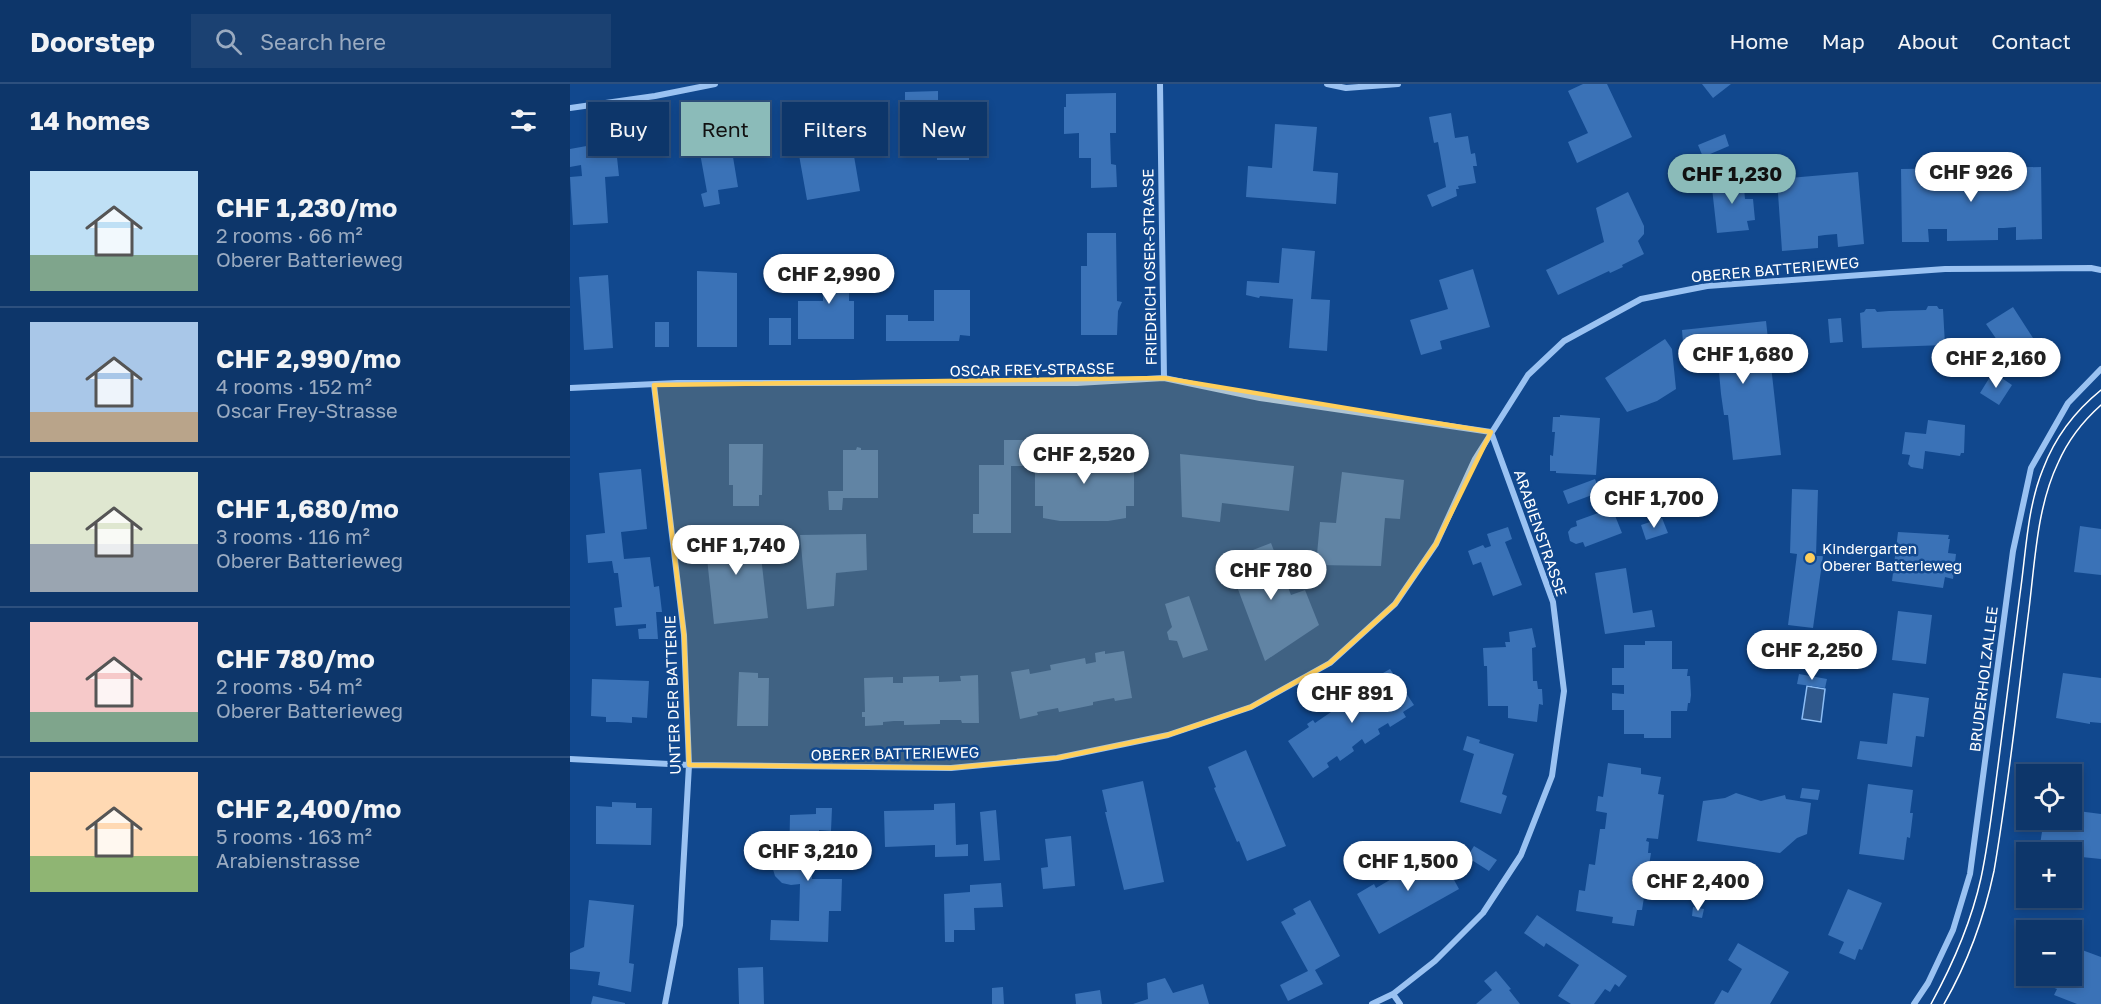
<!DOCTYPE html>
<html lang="en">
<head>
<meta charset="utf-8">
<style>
	:root { --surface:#0d366a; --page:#1b4172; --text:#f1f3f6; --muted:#9aabc1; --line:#2d507e; --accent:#8bbbb9 }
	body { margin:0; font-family:"Golos Text",sans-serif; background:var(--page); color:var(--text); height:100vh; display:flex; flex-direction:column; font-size:22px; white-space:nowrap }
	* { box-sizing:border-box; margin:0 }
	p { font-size:20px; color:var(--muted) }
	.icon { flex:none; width:33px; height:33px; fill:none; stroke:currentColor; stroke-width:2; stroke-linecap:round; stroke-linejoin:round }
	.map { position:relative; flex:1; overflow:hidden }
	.details { display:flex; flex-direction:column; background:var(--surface); width:570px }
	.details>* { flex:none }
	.hud { position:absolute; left:18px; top:18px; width:570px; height:54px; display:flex; gap:12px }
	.tools { position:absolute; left:1446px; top:680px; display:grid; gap:12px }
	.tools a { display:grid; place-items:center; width:66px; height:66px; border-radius:0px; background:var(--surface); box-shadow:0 3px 9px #0003,0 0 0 2px var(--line); font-size:30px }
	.price { position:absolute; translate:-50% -51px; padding:0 14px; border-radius:21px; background:#fff; color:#222; font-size:20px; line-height:39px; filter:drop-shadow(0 2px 3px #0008) }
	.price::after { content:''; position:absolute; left:50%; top:36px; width:18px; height:14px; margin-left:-9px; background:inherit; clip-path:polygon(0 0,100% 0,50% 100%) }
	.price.active { background:var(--accent); color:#111 }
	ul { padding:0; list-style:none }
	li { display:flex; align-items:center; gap:18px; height:150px; padding:0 30px }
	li+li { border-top:2px solid var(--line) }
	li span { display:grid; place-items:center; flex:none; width:168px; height:120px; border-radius:0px; color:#555 }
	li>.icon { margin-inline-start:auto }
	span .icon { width:72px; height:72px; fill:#fffc; stroke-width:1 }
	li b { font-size:26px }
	h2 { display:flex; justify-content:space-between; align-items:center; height:72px; padding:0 30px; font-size:26px }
	.chip { padding:0 21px; border-radius:0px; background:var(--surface); box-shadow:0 3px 9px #0003,0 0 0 2px var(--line); font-size:21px; line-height:54px }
	.chip.active { background:var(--accent); color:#111 }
	header { display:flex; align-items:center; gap:36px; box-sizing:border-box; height:84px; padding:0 30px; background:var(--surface); border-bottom:2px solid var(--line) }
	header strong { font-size:28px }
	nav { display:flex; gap:33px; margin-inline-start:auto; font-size:21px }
	.search { width:420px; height:54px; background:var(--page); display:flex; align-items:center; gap:15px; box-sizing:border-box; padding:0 21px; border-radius:0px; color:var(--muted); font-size:22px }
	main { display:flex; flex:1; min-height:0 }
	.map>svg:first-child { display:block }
	.water { fill:#2f588c; stroke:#8cbdf5; stroke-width:1.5 }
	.building { fill:#3a72b7 }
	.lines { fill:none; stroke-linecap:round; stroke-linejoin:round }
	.minor { stroke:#9ac2f2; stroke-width:6 }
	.tram { stroke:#fff; stroke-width:1.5 }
	.marked { fill:#ffcf5b; fill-opacity:0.2; stroke:#ffcf5b; stroke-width:4.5; stroke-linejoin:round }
	.poi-dot { fill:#ffcf5b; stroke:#11488e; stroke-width:2 }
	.labels { text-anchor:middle; stroke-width:5; stroke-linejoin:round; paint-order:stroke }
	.street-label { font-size:15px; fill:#fff; stroke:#11488e }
	.poi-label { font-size:15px; fill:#fff; stroke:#11488e; text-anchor:start }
</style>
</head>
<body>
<header>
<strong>Doorstep</strong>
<div class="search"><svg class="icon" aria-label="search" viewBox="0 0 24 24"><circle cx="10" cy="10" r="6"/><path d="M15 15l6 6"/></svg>Search here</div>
<nav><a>Home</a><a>Map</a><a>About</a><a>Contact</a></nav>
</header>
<main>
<section class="details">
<h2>14 homes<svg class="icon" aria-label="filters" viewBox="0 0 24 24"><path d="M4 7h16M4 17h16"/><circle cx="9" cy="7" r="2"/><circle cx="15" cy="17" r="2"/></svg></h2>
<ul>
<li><span style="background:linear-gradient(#bfe0f5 70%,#7fa58c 0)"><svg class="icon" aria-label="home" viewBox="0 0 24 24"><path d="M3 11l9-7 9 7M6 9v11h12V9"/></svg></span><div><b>CHF 1,230/mo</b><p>2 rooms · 66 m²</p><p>Oberer Batterieweg</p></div></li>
<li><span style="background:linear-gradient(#a9c7e8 75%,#b9a48a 0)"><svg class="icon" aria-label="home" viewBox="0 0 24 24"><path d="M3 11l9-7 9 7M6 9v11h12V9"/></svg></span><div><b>CHF 2,990/mo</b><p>4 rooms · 152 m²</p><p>Oscar Frey-Strasse</p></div></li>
<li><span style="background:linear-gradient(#dfe7d0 60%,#9aa5b1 0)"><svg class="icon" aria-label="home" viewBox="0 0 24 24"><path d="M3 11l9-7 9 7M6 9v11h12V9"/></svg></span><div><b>CHF 1,680/mo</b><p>3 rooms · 116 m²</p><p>Oberer Batterieweg</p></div></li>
<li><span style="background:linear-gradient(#f6c9c9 75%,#7fa58c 0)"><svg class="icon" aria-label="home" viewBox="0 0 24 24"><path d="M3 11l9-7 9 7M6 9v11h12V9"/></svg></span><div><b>CHF 780/mo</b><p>2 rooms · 54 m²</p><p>Oberer Batterieweg</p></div></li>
<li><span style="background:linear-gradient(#ffd9b3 70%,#8fb573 0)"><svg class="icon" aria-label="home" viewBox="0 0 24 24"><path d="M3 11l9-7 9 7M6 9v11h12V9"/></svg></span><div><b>CHF 2,400/mo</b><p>5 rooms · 163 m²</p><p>Arabienstrasse</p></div></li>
</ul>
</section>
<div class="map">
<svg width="1531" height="920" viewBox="0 0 1531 920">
	<rect width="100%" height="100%" fill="#11488e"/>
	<path class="water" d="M1237 602 1255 605 1251 638 1232 635Z"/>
	<path class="building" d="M1013 0H1037L1062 53 1007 79 998 58 1018 49 998 7Z
		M1132 0H1161L1143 14Z
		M368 7V22H335V8Z
		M546 9V49H540L541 80 546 81 547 103 521 104V74H509V49L494 50V23H496V10Z
		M279 16 283 42 279 43 290 107 237 116 229 71 234 70 233 68 261 66 257 46 264 45 260 20Z
		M366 26H399V76H367Z
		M881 29 885 54 898 52 901 70 905 69 907 82H903L906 99 888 102 889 105H886L887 112 862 123 857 111 876 103 868 58 864 59 859 33Z
		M161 36 165 60 161 61 168 103 148 106 150 120 134 123 131 110 137 108 128 58 148 55 145 39Z
		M705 40 747 43 743 87 768 89 766 120 676 113 678 82 702 84Z
		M1155 50 1159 62 1133 73 1128 61Z
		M33 59V65L46 64 49 92 35 93 38 139 3 141 0 93 12 92 11 81 0 83V65Z
		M1471 83 1472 155 1446 156V143L1434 144H1428V156L1377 157V145H1358L1359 158H1332L1331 85Z
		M1288 88 1294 160 1268 163 1267 150 1255 151 1248 152V164L1212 167 1207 95Z
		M1173 92 1175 115H1183L1185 136 1177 137 1179 146 1147 149 1141 95Z
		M1058 108 1074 142V150L1068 157 1074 170 1052 181 1053 183 1040 189 1039 187 988 211 976 186 1034 158 1026 124Z
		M517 149H546L547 217 552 218 548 227 547 251H511V182H517Z
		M712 164 745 167 741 215 760 216 757 267 719 264 723 215 690 212 689 214 676 211 677 197 709 199Z
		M247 175 280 177 279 217H284V255H228V217H253V202L247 201Z
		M903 185 920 243 870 257 872 265 851 271 840 236 878 225 869 196Z
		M127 187 167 189V263H127Z
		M38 191 43 264 14 266 9 193Z
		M364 206H400V252L390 251 389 257H316V231H338V237H364Z
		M1358 222H1367L1369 225H1373L1375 261 1292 264 1290 229 1294 228 1296 225H1305L1307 228 1319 227 1356 226Z
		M1443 223 1463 254 1450 262 1451 265 1441 271 1439 269 1420 280 1412 266 1427 256 1416 240Z
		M199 234H221V261H199Z
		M1271 234 1273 258 1260 259 1258 235Z
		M1196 237 1211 371 1163 376 1158 331H1154L1151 310 1149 288H1153L1151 267 1114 271 1112 246Z
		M85 238H99V263H85Z
		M1095 255 1102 265 1106 305 1087 317 1057 328 1035 294Z
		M1423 288 1442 301 1429 321 1410 309Z
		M990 331 1030 334 1026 391 986 389V387H980V371L983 372 985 348H982L983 333H990Z
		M1358 336 1395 341 1394 369H1391L1390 372 1355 367 1353 385 1341 383 1338 380 1340 371 1332 370 1335 348 1356 350Z
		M434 356H453V382H441V449H403V430H409V381H434Z
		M159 360H193L192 411H189V422H163V401H159Z
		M287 363 291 364V366H308V414H273L272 426H259L258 407H273V366H286Z
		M477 363H506V374L512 375 523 374V363H552V375L564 374V422H556V434L538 437H490L473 434V422H465V374L477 375Z
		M610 370 724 382 719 427 652 419 650 438 612 433Z
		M71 385 77 445 51 448 54 475 80 473 84 503 89 502 92 528H86L88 555H69L68 545 76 544V540L46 542 44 524 52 523 48 489H44L42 477 18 479 16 451 35 449 29 389Z
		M772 388 834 396 830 435 815 434 811 482 746 481 750 438 766 439Z
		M1025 395 1030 408 998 420 993 407Z
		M1222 405 1248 406 1246 472H1253L1243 544 1218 541 1227 470 1220 469Z
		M1042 424 1052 449 1015 463 1013 458 1006 460 1000 457 998 448 1001 444 1007 442 1006 437Z
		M1092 434 1098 449 1076 456 1071 441Z
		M1510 442 1531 445V491L1504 488Z
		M938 443 942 455 935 458 952 501 923 512 911 478 903 481 898 467 913 461 915 464 921 462 917 450Z
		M134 446H188L198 534 144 540Z
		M1328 448 1379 451 1378 455H1380L1378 469 1386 470 1383 495 1375 493 1373 504 1322 497Z
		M296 450 297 486 266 489 264 522 237 525 230 451Z
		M701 459 721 511 735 506 749 541 695 577 657 476Z
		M1056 484 1063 529 1082 526 1085 543 1035 550 1025 489Z
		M619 512 638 566 613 574 607 557 599 556 597 548 602 543 595 520Z
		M1328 527 1362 531 1356 580 1322 576Z
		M962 544 966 563 962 564 963 597H967L968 605H972L973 621 969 620 967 638 938 634V622H918L917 582H914L913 564 936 563 935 558H940L939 548Z
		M1075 557H1102V585H1118L1117 592H1120L1121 611 1120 619H1118L1117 627H1101V654H1074V650H1054V626H1042V609L1054 610V601H1042V584H1054V561H1075Z
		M535 567V570L554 567 562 614 545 617 544 614 523 618V621L489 628 488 624 467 628 468 631 450 635 441 588 459 585 460 590 481 586 480 581 515 574 516 580 526 578 525 569Z
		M820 585 844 621 833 628 836 633 820 643 818 639 808 645 810 650 795 660 792 655 782 663 784 667 770 677 767 672 757 679 759 683 743 694 718 657 739 643 737 640 743 636 745 639 764 626 763 623 768 619 770 622 790 609 788 607 794 602 795 605 815 592 813 589Z
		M169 588 188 589V594H199L198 642H167Z
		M1493 589 1531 594V639L1520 638V640L1486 634Z
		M1229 590 1257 595 1255 604 1227 600Z
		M408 591 409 639H392L391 636H370V640L334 641V637H324L313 638V641L295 642V633H292V628H295L294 594 323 593V599H333V593L369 592V598L391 597 390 592Z
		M22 595 79 597 77 634 62 633V639L48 638H36V633L21 632Z
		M1323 609 1359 614 1354 653 1346 652 1342 683 1287 675 1290 657 1317 660Z
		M897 652 910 656 909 659 944 670 932 710 937 712 931 730 890 718 904 670 893 666Z
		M676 666 716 762 677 777 669 757 667 758 644 704 646 703 638 683Z
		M1038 679 1071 684V690L1091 693 1088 710 1094 711 1088 755 1077 754 1076 757 1079 758 1078 769H1081L1072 826H1067L1064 842 1042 839 1043 833 1006 827 1009 806 1015 807 1019 780 1025 781 1030 745H1035L1037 729 1026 727 1028 712 1033 713Z
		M573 697 594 798 554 806 535 728H537L532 706Z
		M1298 700 1343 706 1340 729H1343L1340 754 1337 753 1334 776 1289 770Z
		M1232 704 1250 706 1248 716 1230 714Z
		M1166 709 1191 717 1215 711 1216 715 1241 719 1237 750 1227 754 1210 769 1127 757 1133 717 1155 714Z
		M42 718 66 719V724H82L81 761 26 760V722L42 723Z
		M385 719 386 761 398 760V772L365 773V761L315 763 314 727 364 726V720Z
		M246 724H262L261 747 249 746V768H241L242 795H272L271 827H259L258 858 200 856 201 836 229 837 230 800 221 801 212 799 205 792 202 782H219L220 731 246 730Z
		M1502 724 1509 725 1508 727 1531 730V775L1502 772V768L1469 767 1474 735H1502Z
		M426 726 430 776 414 777 410 728Z
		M501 752 505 802 473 805 471 784 478 783 475 755Z
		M904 762 927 776 919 787 897 773Z
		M867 765 889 805 809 850 787 810 804 800 806 804 825 793 822 789Z
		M431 799 433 823 404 824 405 846H384V858H375L374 810 400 808V801Z
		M1278 805 1312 819 1292 866 1289 865 1285 876 1269 869 1274 858 1258 851Z
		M19 816 64 821 59 879 64 880 61 908 28 901 30 888 0 885V869L14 863Z
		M740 816 770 872 745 886 753 900 718 917 710 901 738 887 711 838 726 830 723 825Z
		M1123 823 1134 825 1132 834 1122 832Z
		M967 831 1057 892 1049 903 1045 900 1040 908 1035 905 1024 920H1001L988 912 1009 881 976 859 974 863 954 849Z
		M1168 859 1219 888 1200 920H1144L1152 906 1158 909 1172 885 1158 876Z
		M1504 863 1531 873V920H1507L1484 911 1487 905 1474 900 1477 891H1502V868Z
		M193 883 194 920H169L168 884Z
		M926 887 941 905 939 906 950 920H906L922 906 914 897Z
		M595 894 603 909 633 900 639 920H563L578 915 577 899Z
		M433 903 434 920H422V904Z
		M530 906 532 920H506L505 910Z
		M23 912 55 919V920H21Z"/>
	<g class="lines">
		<path class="minor" d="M590 0 594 294
			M757 0 776 4 828 0
			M0 24 85 12 145 0
			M84 301 114 551 119 681 110 841 95 920
			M0 304 107 299H507L594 294 690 314 921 348 983 518 994 607 982 692 951 771 913 829 865 877 823 910 802 920
			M0 675 119 681 381 684 487 674 598 651 681 623 760 579 825 520 866 460 905 375 958 291 994 257 1071 215 1137 202 1375 185 1521 184 1531 186
			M823 910 830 920
			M1344 920 1358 899 1383 846 1400 790 1443 467 1461 384 1498 319 1531 285"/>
		<path class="tram" d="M1361 920C1383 880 1401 839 1411 794 1419 757 1423 719 1428 682 1435 624 1443 567 1450 510 1456 469 1457 424 1473 385 1485 353 1505 327 1531 306
			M1374 920C1398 878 1414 834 1424 787 1439 700 1448 612 1459 525 1465 477 1467 423 1488 379 1498 356 1513 337 1531 321"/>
	</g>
	<path class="marked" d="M594 294 921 348 866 460 825 520 760 579 681 623 598 651 487 674 381 684 119 681 114 551 84 301Z"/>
	<circle class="poi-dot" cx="1240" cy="474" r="6"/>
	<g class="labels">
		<g class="street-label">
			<text transform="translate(580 183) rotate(-91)" y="5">FRIEDRICH OSER-STRASSE</text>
			<text transform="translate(1205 186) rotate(-5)" y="5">OBERER BATTERIEWEG</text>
			<text transform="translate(462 286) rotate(-1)" y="5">OSCAR FREY-STRASSE</text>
			<text transform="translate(970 449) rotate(71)" y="5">ARABIENSTRASSE</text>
			<text transform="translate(1414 595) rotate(-83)" y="5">BRUDERHOLZALLEE</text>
			<text transform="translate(103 611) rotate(-92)" y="5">UNTER DER BATTERIE</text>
			<text transform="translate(325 670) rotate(-1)" y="5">OBERER BATTERIEWEG</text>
		</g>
		<g class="poi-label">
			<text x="1252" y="470">Kindergarten<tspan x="1252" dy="17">Oberer Batterieweg</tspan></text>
		</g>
	</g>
</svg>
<div class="tools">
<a><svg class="icon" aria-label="locate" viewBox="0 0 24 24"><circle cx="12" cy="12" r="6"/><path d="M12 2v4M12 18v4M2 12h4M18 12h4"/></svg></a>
<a>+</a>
<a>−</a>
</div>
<b class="price" style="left:1401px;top:119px">CHF 926</b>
<b class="price active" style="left:1162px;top:121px">CHF 1,230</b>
<b class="price" style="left:259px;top:221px">CHF 2,990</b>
<b class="price" style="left:1173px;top:301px">CHF 1,680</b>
<b class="price" style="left:1426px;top:305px">CHF 2,160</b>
<b class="price" style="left:514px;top:401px">CHF 2,520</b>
<b class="price" style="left:1084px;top:445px">CHF 1,700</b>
<b class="price" style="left:166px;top:492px">CHF 1,740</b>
<b class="price" style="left:701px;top:517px">CHF 780</b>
<b class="price" style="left:1242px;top:597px">CHF 2,250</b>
<b class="price" style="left:782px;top:640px">CHF 891</b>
<b class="price" style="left:238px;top:798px">CHF 3,210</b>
<b class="price" style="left:838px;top:808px">CHF 1,500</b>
<b class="price" style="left:1128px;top:828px">CHF 2,400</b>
<div class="hud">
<a class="chip">Buy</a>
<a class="chip active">Rent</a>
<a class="chip">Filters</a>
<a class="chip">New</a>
</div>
</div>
</main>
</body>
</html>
